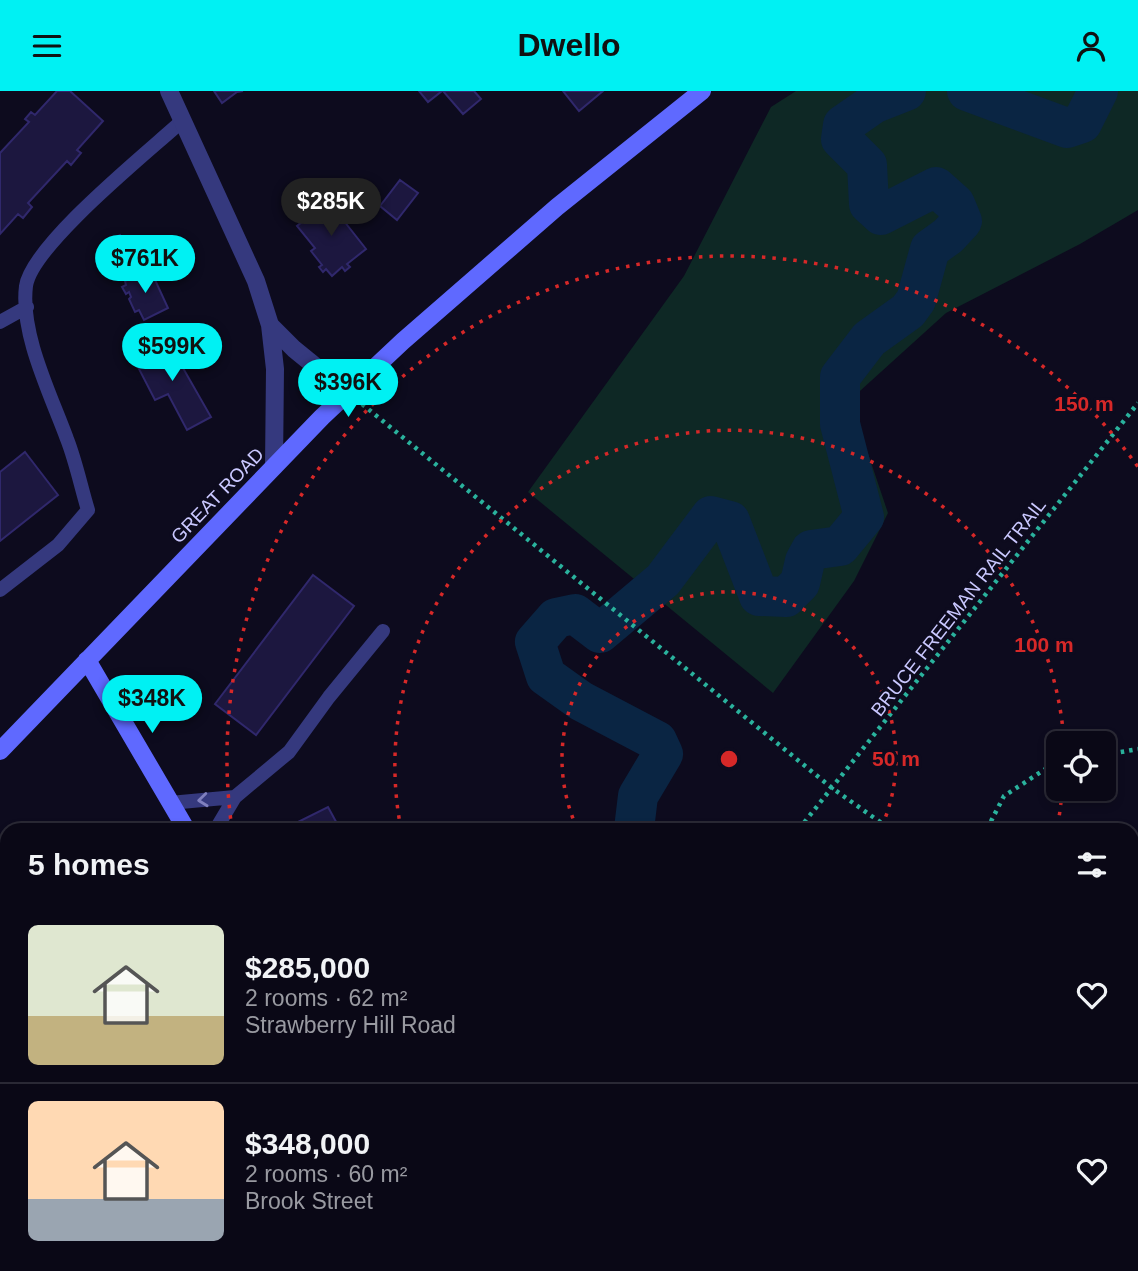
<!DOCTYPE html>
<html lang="en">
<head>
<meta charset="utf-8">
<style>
	:root { --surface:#0a0816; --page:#181623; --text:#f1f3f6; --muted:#999aa1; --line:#2a2935; --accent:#00f1f3 }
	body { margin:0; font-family:Helvetica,sans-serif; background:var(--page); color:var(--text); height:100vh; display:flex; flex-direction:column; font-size:26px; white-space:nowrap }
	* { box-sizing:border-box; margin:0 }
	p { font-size:23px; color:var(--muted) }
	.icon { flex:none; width:38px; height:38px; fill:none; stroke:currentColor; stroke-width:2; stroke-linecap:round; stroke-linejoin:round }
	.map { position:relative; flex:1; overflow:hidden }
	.drawer { position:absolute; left:0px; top:732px; width:1139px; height:450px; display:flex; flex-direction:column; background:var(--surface); border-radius:21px 21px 0 0; box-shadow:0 4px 10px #0003,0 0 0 2px var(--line) }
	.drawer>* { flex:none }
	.buttons { position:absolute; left:1046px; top:640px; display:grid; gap:14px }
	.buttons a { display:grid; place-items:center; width:70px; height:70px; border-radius:10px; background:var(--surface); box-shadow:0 4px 10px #0003,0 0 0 2px var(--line); font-size:35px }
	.price { position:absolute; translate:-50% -60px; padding:0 16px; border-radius:24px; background:var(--accent); color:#111; font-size:23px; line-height:46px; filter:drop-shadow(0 2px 4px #0008) }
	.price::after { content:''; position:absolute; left:50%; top:42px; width:21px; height:16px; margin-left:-10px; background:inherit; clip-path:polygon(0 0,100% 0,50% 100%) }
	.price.selected { background:#222; color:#fff }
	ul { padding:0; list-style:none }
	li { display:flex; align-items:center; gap:21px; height:175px; padding:0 28px }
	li+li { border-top:2px solid var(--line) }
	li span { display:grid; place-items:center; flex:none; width:196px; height:140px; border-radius:10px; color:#555 }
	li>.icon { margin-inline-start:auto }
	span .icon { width:84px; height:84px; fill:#fffc; stroke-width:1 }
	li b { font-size:30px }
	h2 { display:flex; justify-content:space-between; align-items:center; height:84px; padding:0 28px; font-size:30px }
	header { display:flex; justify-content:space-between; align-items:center; height:91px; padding:0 28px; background:var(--accent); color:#111; font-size:32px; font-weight:700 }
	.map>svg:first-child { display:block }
	.green { fill:#0e2825 }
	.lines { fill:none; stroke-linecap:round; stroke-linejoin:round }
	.river { stroke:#0a2543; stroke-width:40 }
	.building { fill:#1c173f; stroke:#30286c; stroke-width:2 }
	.path { stroke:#2ab29d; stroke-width:4.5; stroke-dasharray:3.5 5; stroke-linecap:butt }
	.lane { stroke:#35397e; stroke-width:14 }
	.street { stroke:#35397e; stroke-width:18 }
	.secondary { stroke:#5f69ff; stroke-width:18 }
	.oneway { stroke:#8080be }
	.ring { fill:none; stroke:#d62828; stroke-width:3.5; stroke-dasharray:3.5 7 }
	.labels { text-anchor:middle; stroke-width:6; stroke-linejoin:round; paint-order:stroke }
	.street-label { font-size:19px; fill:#cac8ff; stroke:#0d0b1e }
	.centre { fill:#d62828; stroke:#0d0b1e; stroke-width:3.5 }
	.ring-label { font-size:21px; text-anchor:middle; font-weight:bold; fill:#d62828; stroke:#0d0b1e; stroke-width:6; stroke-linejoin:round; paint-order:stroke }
</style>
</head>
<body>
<header><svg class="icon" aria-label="menu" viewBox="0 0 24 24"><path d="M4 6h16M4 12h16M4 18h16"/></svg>Dwello<svg class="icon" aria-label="person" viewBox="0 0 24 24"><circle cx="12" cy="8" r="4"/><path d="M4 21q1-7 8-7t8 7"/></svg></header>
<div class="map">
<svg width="1138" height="1180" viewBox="0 0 1138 1180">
	<rect width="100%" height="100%" fill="#0d0b1e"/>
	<path class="green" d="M796 0H1138V119L1080 153 946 222 850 309 888 422 854 490 773 602 528 401 684 185 771 16Z
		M630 1174H723V1180H631Z"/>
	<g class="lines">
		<path class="river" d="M967 0 1067 37 1082 32 1098 0
			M634 738 638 705 663 663 657 650 581 610 546 585 535 551 556 527 575 523 600 542 663 489 711 425 730 430 759 505 786 506 800 492 805 470 811 459 840 455 864 426 840 333V286L869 248 908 220 916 209 930 158 948 145 962 130 955 113 936 96 881 124 869 113 867 74 841 48 843 34 873 13 906 0
			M681 1174 682 1180"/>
	</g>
	<path class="building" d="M57 0H70L103 30 77 59 81 62 71 74 67 70 28 112 32 116 23 127 18 123 0 143V62L29 31 25 28 31 21 35 24Z
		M214 0H243L237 1 222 12Z
		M419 0H442L428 11Z
		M443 0H474L481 8 463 23Z
		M563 0H603L579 20Z
		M400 89 418 102 397 129 380 115Z
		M332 107 348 127 344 130 366 158 347 173 350 176 345 180 342 176 332 185 326 178 323 181 319 176 322 174 311 160 315 157 297 135Z
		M120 144 128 162 111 169 103 152Z
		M150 178 168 217 144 229 139 219 135 221 129 208 131 206 129 201 126 203 122 196 126 194 125 190Z
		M160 244 170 265 175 263 211 326 187 339 168 303 155 309 138 276 149 270 141 254Z
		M25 361 58 404 0 450V381Z
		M313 484 354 515 256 644 215 613Z
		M328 716 340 738H284Z
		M7 1097V1174H96L91 1180H0V1100L3 1102Z"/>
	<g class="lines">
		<path class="path" d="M362 313 832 697 890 738
			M1104 664 1138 658
			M799 738 1138 312
			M987 738 1004 705 1050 675 1059 673
			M1132 932 1138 936"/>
		<path class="lane" d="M0 231 27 216
			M0 499 58 454 88 419C81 396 76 371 67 348 51 304 20 243 26 195 32 154 148 61 182 30
			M170 712 235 706
			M216 738 235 706 289 661 329 606 383 540
			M223 1180 227 1174
			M318 1180 322 1174"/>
		<path class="street" d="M169 0 256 190 270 234 275 278 274 375
			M270 234 294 258 348 302"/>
		<path class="secondary" d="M87 569 186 738
			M0 660 322 326 403 250 557 116 702 0
			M433 1174 436 1180"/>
	</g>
	<defs><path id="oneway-chevron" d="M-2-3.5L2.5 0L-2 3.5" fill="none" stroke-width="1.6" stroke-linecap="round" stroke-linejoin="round" transform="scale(1.75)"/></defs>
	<use class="oneway" href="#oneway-chevron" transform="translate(203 709) rotate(174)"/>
	<g class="ring">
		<path d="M577 737A167 167 0 1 1 881 737"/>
		<path d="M1062 700A335 335 0 0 1 1057 738M401 738A335 335 0 1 1 1064 650"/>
		<path d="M232 738A502 502 0 0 1 1138 376"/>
	</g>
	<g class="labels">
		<g class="street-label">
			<text transform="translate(217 404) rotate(-46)" y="7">GREAT ROAD</text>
			<text transform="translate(958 516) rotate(-52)" y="7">BRUCE FREEMAN RAIL TRAIL</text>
		</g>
	</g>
	<circle cx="729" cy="668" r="10" class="centre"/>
	<g class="ring-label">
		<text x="1084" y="320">150 m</text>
		<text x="1044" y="561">100 m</text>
		<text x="896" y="675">50 m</text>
	</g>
</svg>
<div class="buttons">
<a><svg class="icon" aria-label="locate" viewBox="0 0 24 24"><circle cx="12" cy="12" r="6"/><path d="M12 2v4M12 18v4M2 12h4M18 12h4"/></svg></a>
</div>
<b class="price selected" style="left:331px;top:147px">$285K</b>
<b class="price" style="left:145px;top:204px">$761K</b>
<b class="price" style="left:172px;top:292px">$599K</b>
<b class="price" style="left:348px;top:328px">$396K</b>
<b class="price" style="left:152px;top:644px">$348K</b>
<section class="drawer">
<h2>5 homes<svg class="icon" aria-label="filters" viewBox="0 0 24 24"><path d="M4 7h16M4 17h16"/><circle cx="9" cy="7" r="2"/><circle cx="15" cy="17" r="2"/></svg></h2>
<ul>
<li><span style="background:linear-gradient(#dfe7d0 65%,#c2b280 0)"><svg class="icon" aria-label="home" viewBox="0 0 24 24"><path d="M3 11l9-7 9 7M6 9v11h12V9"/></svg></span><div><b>$285,000</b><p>2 rooms · 62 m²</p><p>Strawberry Hill Road</p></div><svg class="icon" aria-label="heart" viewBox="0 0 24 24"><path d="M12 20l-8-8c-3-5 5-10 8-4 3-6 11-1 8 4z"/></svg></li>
<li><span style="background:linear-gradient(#ffd9b3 70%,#9aa5b1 0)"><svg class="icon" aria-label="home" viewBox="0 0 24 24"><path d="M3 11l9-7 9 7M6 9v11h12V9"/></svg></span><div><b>$348,000</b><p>2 rooms · 60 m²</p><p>Brook Street</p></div><svg class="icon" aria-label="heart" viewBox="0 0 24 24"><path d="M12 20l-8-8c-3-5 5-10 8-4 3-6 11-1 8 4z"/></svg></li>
</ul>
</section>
</div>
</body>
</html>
